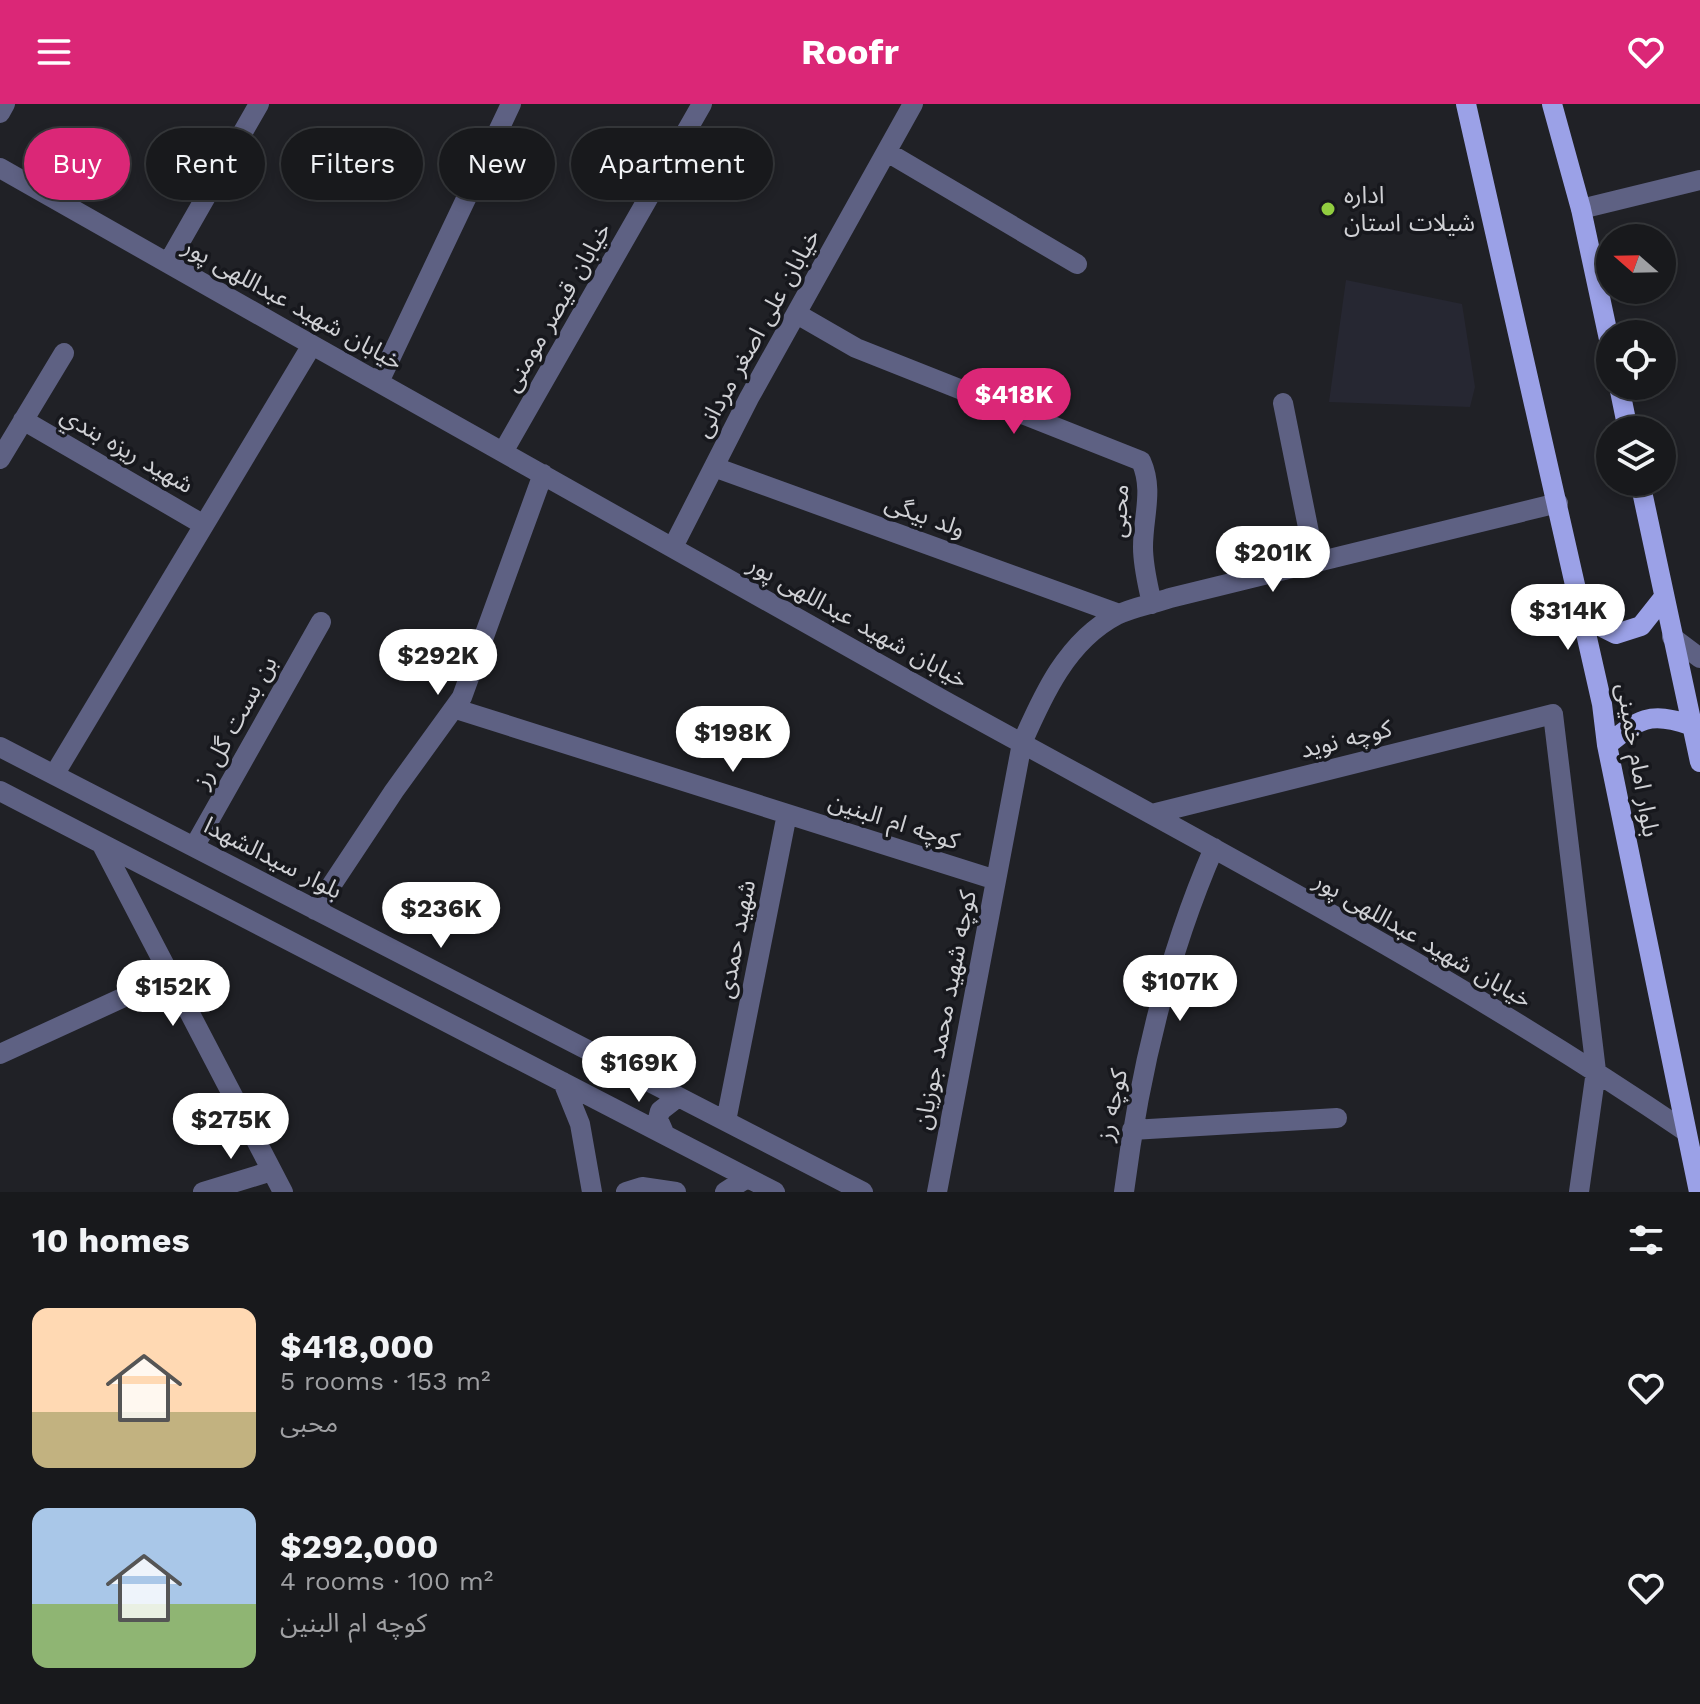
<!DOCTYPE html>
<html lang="en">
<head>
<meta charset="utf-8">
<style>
	:root { --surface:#18191c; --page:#252629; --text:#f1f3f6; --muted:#9fa0a3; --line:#36383b; --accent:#db2777 }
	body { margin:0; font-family:"Work Sans","Noto Sans Arabic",sans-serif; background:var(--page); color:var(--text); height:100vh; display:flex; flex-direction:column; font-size:30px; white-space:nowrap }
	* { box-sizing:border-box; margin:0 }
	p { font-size:26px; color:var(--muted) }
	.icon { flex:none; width:44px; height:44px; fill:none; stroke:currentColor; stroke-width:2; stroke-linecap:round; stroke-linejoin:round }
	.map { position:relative; height:1088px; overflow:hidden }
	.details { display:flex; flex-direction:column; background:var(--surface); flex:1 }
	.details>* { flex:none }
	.top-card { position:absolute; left:24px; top:24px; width:800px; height:72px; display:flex; gap:16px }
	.needle { width:52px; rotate:290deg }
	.fabs { position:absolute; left:1596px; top:120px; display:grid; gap:16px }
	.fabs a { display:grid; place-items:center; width:80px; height:80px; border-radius:50%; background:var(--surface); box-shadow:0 4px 12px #0003,0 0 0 2px var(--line); font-size:40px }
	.price { position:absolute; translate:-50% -68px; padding:0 18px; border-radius:28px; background:#fff; color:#222; font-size:26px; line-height:52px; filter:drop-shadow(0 2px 4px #0008) }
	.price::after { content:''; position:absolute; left:50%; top:48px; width:24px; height:18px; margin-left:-12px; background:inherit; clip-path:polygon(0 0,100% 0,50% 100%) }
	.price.current { background:var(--accent); color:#fff }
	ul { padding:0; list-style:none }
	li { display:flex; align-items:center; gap:24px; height:200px; padding:0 32px }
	li span { display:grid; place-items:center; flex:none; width:224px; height:160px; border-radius:16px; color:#555 }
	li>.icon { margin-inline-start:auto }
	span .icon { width:96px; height:96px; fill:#fffc; stroke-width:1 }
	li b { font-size:34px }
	h2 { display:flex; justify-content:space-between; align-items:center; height:96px; padding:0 32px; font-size:34px }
	.pill { padding:0 28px; border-radius:36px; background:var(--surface); box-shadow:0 4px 12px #0003,0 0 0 2px var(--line); font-size:28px; line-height:72px }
	.pill.current { background:var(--accent); color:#fff }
	header { display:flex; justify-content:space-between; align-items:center; height:104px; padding:0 32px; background:var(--accent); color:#fff; font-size:36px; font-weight:700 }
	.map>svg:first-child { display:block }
	.built { fill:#262732 }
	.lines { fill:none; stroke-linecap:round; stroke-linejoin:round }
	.minor { stroke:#5e6183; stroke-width:20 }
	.major { stroke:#9ba1e7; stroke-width:20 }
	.poi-dot { fill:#91cd40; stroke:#17181d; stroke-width:3 }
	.labels { text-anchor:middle; stroke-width:7; stroke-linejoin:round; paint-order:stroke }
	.poi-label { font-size:24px; fill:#d0d1d5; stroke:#17181d; text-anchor:start }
	.street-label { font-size:24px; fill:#d0d1d5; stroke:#17181d }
</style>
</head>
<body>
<header><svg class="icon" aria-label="menu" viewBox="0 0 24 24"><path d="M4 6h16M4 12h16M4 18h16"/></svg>Roofr<svg class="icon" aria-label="heart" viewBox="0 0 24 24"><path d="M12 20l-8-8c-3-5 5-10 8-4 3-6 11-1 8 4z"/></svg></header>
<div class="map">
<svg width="1700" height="1088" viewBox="0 0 1700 1088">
	<rect width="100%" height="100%" fill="#202126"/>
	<path class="built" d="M1346 176 1462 200 1475 283 1470 303 1329 298Z"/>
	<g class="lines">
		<path class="minor" d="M0 9 5 0
			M887 48 1077 160
			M0 64C314 242 628 421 943 596 1193 734 1448 866 1685 1027
			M1581 105 1700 76
			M168 159 259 0
			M797 210 856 244 1141 357C1154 386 1143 412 1143 443 1143 463 1148 481 1152 500
			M379 278 511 0
			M1283 299 1315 458
			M23 316 204 421
			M503 348 702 0
			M0 355 64 249
			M714 363 1119 510
			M673 443 749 294 913 0
			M1672 533 1700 554
			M456 605 996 776
			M0 643 863 1088
			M54 671 312 241
			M0 687 775 1088
			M1152 710 1553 610 1596 967 1579 1088
			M101 739 283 1088
			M194 743 321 518
			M315 806 394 687 462 593 543 370
			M0 950 170 872
			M563 978 580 1020 592 1088
			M726 1017 787 710
			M1132 1026 1337 1014
			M665 1031 658 1015 660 1007 678 993
			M203 1088 272 1067
			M626 1088 642 1083 676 1088
			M725 1088 747 1074
			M937 1088 1022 639C1043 591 1067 537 1117 511 1133 503 1153 500 1170 494L1558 399
			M1124 1088C1139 971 1167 852 1214 744"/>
		<path class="major" d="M1466 0 1602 600 1607 641 1699 1088
			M1552 0 1581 105 1610 240
			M1619 282 1628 326
			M1640 378 1700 658
			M1584 514 1616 530 1641 522 1664 493
			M1607 641C1639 615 1649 607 1690 621"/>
	</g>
	<circle class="poi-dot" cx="1328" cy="105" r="8"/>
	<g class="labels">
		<g class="poi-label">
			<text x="1344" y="99">اداره<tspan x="1344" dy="28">شیلات استان</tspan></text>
		</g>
		<g class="street-label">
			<text transform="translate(293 200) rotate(29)" y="8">خیابان شهید عبداللهی پور</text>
			<text transform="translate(557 203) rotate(-60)" y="8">خیابان قیصر مومنی</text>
			<text transform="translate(757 229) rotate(-61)" y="8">خیابان علی اصغر مردانی</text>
			<text transform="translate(127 346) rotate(30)" y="8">شهيد ريزه بندي</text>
			<text transform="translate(1119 407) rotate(-87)" y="8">محبی</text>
			<text transform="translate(925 412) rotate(20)" y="8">ولد بیگی</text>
			<text transform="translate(858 518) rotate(29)" y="8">خیابان شهید عبداللهی پور</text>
			<text transform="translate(235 618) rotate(-61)" y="8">بن بست گل رز</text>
			<text transform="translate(1346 635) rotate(-14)" y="8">کوچه نوید</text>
			<text transform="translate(1638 656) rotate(80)" y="8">بلوار امام خمینی</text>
			<text transform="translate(894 717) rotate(18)" y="8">کوچه ام البنین</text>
			<text transform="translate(273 754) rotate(27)" y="8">بلوار سیدالشهدا</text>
			<text transform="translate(736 835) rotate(-79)" y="8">شهید حمدی</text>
			<text transform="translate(1423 836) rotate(30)" y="8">خیابان شهید عبداللهی پور</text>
			<text transform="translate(945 906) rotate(-79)" y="8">کوچه شهید محمد جوزیان</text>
			<text transform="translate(1112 1001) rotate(-78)" y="8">کوچه رز</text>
		</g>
	</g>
</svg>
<div class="fabs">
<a><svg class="needle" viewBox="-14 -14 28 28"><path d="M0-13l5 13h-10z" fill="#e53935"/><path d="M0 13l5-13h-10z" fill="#9fa0a3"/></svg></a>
<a><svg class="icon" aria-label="locate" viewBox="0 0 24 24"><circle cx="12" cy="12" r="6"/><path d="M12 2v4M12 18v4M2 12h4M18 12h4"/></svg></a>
<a><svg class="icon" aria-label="layers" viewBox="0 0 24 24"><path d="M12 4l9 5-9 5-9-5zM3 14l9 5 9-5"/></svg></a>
</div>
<b class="price current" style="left:1014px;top:332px">$418K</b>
<b class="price" style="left:1273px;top:490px">$201K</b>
<b class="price" style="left:1568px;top:548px">$314K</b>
<b class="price" style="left:438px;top:593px">$292K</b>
<b class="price" style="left:733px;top:670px">$198K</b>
<b class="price" style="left:441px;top:846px">$236K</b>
<b class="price" style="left:1180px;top:919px">$107K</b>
<b class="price" style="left:173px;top:924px">$152K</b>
<b class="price" style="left:639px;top:1000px">$169K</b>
<b class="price" style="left:231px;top:1057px">$275K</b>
<div class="top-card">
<a class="pill current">Buy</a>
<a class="pill">Rent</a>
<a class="pill">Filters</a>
<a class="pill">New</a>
<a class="pill">Apartment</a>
</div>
</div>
<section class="details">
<h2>10 homes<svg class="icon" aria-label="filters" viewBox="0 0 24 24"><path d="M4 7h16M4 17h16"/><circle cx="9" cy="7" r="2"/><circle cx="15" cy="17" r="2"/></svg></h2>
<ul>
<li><span style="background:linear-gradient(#ffd9b3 65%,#c2b280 0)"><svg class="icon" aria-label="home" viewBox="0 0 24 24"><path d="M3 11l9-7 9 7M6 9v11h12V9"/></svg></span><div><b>$418,000</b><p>5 rooms · 153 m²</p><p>محبی</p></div><svg class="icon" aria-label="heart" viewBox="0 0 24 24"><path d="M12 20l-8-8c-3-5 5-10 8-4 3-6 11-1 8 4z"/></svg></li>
<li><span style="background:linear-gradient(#a9c7e8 60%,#8fb573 0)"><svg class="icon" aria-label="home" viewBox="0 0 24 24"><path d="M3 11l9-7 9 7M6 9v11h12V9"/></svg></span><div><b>$292,000</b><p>4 rooms · 100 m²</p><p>کوچه ام البنین</p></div><svg class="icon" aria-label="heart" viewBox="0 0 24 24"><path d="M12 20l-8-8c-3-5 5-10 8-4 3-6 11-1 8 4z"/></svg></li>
</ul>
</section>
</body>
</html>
